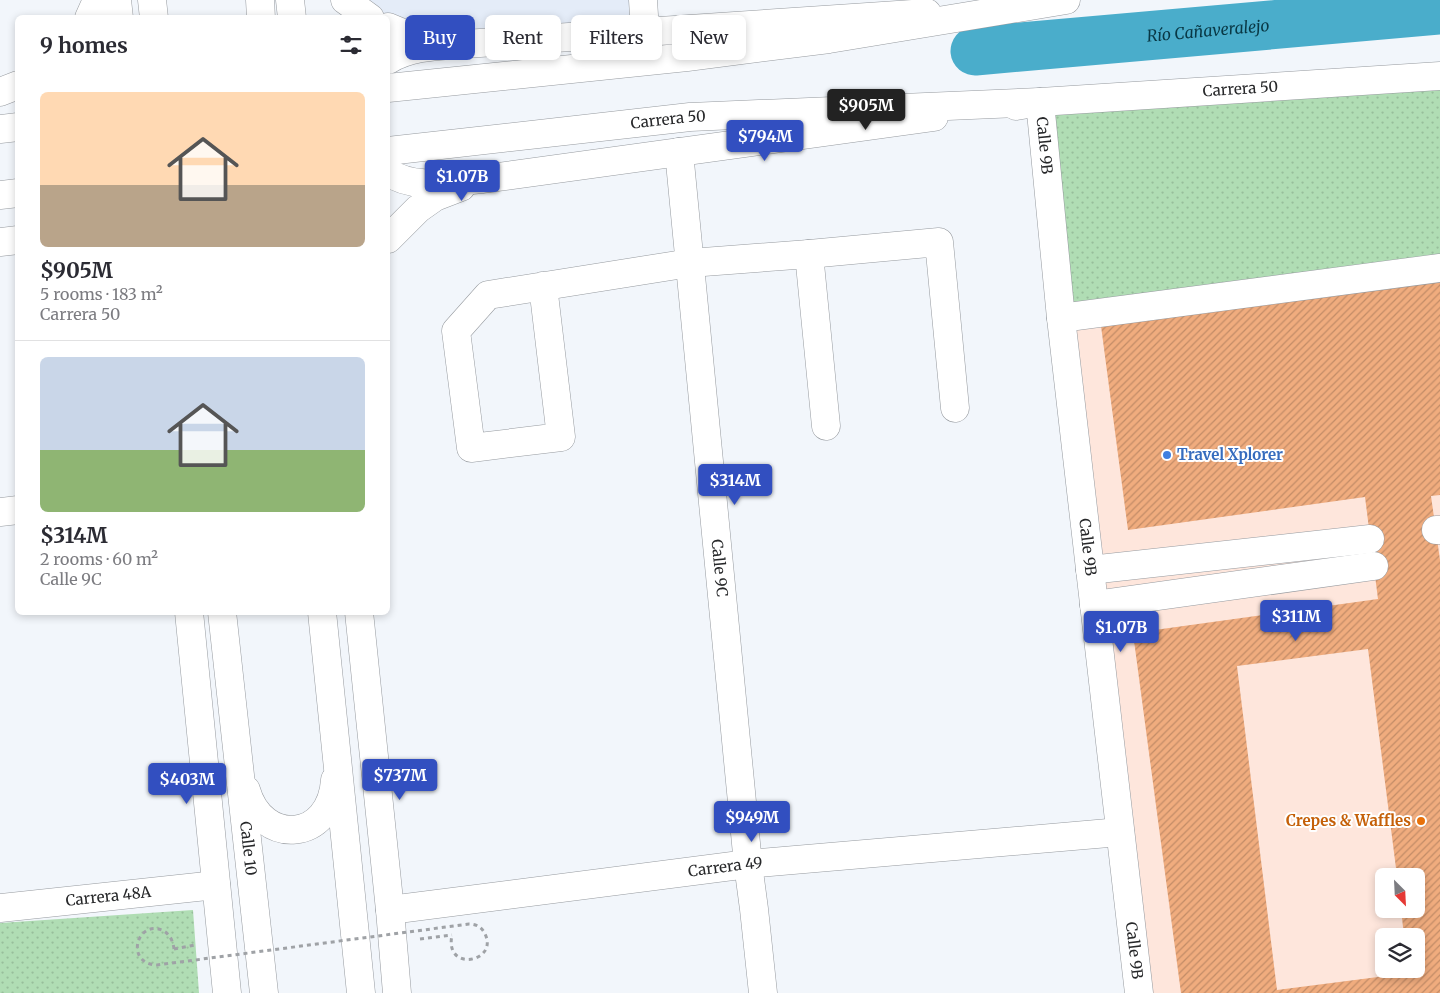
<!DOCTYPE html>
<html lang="en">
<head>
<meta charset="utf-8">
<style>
	:root { --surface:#fff; --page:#f7f7f7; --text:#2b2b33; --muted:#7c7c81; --line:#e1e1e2; --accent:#324fc0 }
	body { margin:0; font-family:Merriweather,serif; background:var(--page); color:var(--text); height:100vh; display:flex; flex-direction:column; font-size:19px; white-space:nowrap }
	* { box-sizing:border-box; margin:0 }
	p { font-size:16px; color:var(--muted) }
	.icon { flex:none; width:28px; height:28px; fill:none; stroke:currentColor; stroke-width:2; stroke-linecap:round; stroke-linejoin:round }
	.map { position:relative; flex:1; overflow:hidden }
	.panel { position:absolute; left:15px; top:15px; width:375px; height:600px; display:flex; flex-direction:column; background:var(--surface); border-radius:8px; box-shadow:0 2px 8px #0003 }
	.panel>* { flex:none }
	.hud { position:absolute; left:405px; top:15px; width:475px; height:45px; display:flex; gap:10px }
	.needle { width:32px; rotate:156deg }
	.buttons { position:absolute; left:1375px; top:868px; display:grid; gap:10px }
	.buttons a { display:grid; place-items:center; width:50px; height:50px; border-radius:8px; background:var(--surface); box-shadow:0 2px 8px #0003; font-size:25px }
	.price { position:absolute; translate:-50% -42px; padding:0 11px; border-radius:5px; background:var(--accent); color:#fff; font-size:16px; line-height:32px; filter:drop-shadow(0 1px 2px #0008) }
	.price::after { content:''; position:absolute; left:50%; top:30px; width:15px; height:11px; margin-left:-8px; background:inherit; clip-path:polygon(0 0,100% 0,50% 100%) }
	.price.active { background:#222; color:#fff }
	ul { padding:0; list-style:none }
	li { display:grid; align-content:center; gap:10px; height:265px; padding:0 25px }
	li+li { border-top:1px solid var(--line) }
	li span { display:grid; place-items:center; height:155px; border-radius:8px; color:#555 }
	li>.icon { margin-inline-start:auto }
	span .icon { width:90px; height:90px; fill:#fffc; stroke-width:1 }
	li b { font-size:21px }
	h2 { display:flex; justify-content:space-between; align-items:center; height:60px; padding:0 25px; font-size:21px }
	.pill { padding:0 18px; border-radius:8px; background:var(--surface); box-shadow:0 2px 8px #0003; font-size:18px; line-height:45px }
	.pill.active { background:var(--accent); color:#fff }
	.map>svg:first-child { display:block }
	.commercial { fill:#fee6dc; fill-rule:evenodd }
	.built { fill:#e4ecf8 }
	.park { fill:url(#park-dots) }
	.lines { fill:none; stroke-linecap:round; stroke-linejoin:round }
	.river { stroke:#4aadcb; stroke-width:49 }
	.building { fill:url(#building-hatch); fill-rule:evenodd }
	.minor-casing { stroke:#969a9f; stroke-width:29 }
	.major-casing { stroke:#969a9f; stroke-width:29 }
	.path { stroke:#9fa2a6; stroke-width:3; stroke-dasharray:4 4; stroke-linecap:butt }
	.minor { stroke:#fff; stroke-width:28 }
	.major { stroke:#fff; stroke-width:28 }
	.path-bridge { stroke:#9fa2a6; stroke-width:3; stroke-dasharray:4 4; stroke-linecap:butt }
	.shop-dot { fill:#3f7fe0; stroke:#fff; stroke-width:2 }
	.food-dot { fill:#e8710a; stroke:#fff; stroke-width:2 }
	.labels { text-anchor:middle; stroke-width:4; stroke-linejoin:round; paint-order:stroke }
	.street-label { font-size:15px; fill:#27282a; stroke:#fff }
	.shop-label { font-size:15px; font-weight:bold; fill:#366cbe; stroke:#fff; text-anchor:start }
	.food-label { font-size:15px; font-weight:bold; fill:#c56008; stroke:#fff; text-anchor:end }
	.water-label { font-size:16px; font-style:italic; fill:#093845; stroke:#fff }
</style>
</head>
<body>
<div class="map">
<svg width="1440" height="993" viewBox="0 0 1440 993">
	<defs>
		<pattern id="park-dots" width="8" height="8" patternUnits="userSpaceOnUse" patternTransform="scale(1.25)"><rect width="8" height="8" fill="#b0ddb4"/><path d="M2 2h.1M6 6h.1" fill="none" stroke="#97be9b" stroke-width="1.8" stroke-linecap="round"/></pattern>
		<pattern id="building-hatch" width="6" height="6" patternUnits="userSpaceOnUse" patternTransform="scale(1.25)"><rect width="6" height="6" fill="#f0ac7e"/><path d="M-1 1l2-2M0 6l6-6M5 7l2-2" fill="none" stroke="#c28c67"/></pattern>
	</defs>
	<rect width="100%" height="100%" fill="#f2f6fb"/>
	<path class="commercial" d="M1440 268V993H1139L1061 318ZM1384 876H1416V909H1384ZM1384 936H1416V969H1384Z"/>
	<path class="built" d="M345 0H643L645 31 443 43Z"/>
	<path class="park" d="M1440 89V268L1061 318 1040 102Z
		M193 910 199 993H0V923Z"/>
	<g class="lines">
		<path class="river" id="s1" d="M975 51 1440 10"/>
	</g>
	<path class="building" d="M1440 279V495L1431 496 1440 560V993H1181L1133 633 1378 599 1365 497 1128 530 1101 326ZM1368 649 1397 876H1416V909H1401L1404 936H1416V969H1408L1409 973 1277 990 1237 666Z"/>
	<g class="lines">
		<g class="minor-casing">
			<g id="minor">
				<path d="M117 0 119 18"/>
				<path d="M290 0 292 18"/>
				<path d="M345 0 370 18"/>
				<path d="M643 0 645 31"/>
				<path d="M89 18 97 0"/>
				<path d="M388 27 400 32 436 42"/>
				<path d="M388 60C411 46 438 46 465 44L927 13"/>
				<path d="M0 92 18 85"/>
				<path id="s2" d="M1016 106 1040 102 1061 318 1139 993"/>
				<path id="s3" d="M679 152 748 864 754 909 763 993"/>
				<path d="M388 172C415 191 452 181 483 179L934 117"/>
				<path d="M388 239 418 209 435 197 461 187"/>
				<path d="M0 242 18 240"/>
				<path d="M809 254 826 426"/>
				<path d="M543 286 561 437 471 448 456 331 488 295 690 263 809 254 939 242 955 408"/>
				<path d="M1061 318 1440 268"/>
				<path d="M0 512 18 510"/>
				<path d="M1436 530H1440"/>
				<path d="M1090 570 1370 539"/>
				<path d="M1094 605 1374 566"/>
				<path d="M189 612 227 993"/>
				<path d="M359 612 390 910 397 993"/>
				<path id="s4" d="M0 908 216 885"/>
				<path id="s5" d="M390 910 748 864 1120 832"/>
			</g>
		</g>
		<g class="major-casing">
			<g id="major">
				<path d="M152 0 154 18"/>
				<path d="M260 0 261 18"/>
				<path d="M388 88 687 57 829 39 1066 0"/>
				<path d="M0 129 18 127"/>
				<path id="s6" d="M388 151 690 117 1040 102 1440 76"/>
				<path d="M0 195 18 193"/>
				<path id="s7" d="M222 612 264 993"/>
				<path d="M322 612 361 993"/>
				<path d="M246 790C262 847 331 842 335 780"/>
			</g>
		</g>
		<path class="path" d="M420 939 452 935
			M174 949 195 945"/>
		<use href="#minor" class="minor"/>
		<use href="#major" class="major"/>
		<path class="path-bridge" d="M174 949C173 941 170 934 162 930 136 920 125 964 157 965L469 924C476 924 482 927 485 934 499 962 444 973 452 935"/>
	</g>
	<circle class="shop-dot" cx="1167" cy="455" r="5"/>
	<circle class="food-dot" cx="1421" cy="821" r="5"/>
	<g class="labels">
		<g class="street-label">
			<text dy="5" stroke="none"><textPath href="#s6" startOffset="855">Carrera 50</textPath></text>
			<text dy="5" stroke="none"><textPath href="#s6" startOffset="282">Carrera 50</textPath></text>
			<text dy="5" stroke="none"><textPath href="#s2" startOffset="68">Calle 9B</textPath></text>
			<text dy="5" stroke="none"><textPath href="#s2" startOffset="472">Calle 9B</textPath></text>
			<text dy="5" stroke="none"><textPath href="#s3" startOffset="418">Calle 9C</textPath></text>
			<text dy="5" stroke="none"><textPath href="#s7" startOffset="238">Calle 10</textPath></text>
			<text dy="5" stroke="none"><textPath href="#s5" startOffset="338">Carrera 49</textPath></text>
			<text dy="5" stroke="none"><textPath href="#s4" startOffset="109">Carrera 48A</textPath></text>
			<text dy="5" stroke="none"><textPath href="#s2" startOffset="878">Calle 9B</textPath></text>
		</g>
		<g class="shop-label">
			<text x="1177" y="460">Travel Xplorer</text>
		</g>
		<g class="food-label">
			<text x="1411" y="826">Crepes &amp; Waffles</text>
		</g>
		<g class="water-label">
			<text dy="6" stroke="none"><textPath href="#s1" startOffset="234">Río Cañaveralejo</textPath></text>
		</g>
	</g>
</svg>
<div class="buttons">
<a><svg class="needle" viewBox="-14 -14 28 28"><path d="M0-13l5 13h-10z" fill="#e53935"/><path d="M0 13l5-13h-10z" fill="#7c7c81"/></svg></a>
<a><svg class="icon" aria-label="layers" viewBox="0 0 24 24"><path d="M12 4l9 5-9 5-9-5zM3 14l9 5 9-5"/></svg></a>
</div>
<b class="price active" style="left:866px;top:131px">$905M</b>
<b class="price" style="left:765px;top:162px">$794M</b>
<b class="price" style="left:462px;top:202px">$1.07B</b>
<b class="price" style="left:735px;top:506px">$314M</b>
<b class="price" style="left:1296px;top:642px">$311M</b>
<b class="price" style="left:1121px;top:653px">$1.07B</b>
<b class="price" style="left:400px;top:801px">$737M</b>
<b class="price" style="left:187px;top:805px">$403M</b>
<b class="price" style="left:752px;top:843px">$949M</b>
<div class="hud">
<a class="pill active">Buy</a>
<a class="pill">Rent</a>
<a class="pill">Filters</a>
<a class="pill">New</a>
</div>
<section class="panel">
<h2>9 homes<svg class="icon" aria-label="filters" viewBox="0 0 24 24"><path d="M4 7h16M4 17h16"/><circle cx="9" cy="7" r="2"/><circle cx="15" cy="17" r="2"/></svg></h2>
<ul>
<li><span style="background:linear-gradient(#ffd9b3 60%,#b9a48a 0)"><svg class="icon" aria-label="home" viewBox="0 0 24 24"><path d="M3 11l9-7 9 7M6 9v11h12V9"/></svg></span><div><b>$905M</b><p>5 rooms · 183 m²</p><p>Carrera 50</p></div></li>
<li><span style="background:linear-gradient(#c9d6e8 60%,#8fb573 0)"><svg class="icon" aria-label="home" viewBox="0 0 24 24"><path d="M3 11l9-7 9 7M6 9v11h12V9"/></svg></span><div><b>$314M</b><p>2 rooms · 60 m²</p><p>Calle 9C</p></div></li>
</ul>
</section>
</div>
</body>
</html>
